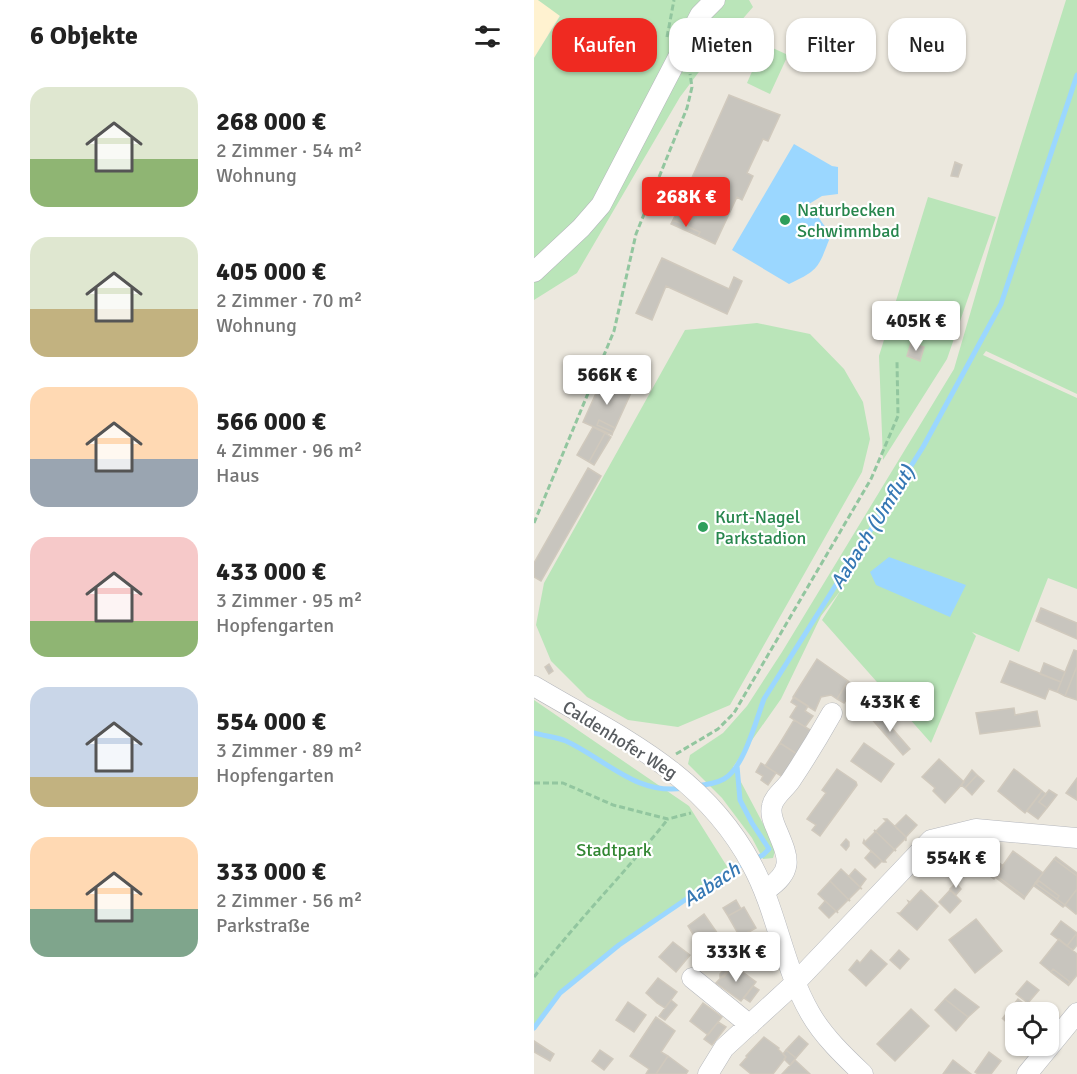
<!DOCTYPE html>
<html lang="de">
<head>
<meta charset="utf-8">
<style>
	:root { --surface:#fff; --page:#f6f6f6; --text:#222; --muted:#767676; --accent:#ef2a21 }
	body { margin:0; font-family:Signika,sans-serif; background:var(--page); color:var(--text); height:100vh; display:flex; flex-direction:column; font-size:22px; white-space:nowrap }
	* { box-sizing:border-box; margin:0 }
	p { font-size:20px; color:var(--muted) }
	.icon { flex:none; width:33px; height:33px; fill:none; stroke:currentColor; stroke-width:2; stroke-linecap:round; stroke-linejoin:round }
	.map { position:relative; flex:1; overflow:hidden }
	.drawer { display:flex; flex-direction:column; background:var(--surface); width:534px }
	.drawer>* { flex:none }
	.top-card { position:absolute; left:18px; top:18px; width:435px; height:54px; display:flex; gap:12px }
	.fabs { position:absolute; left:471px; top:1002px; display:grid; gap:12px }
	.fabs a { display:grid; place-items:center; width:54px; height:54px; border-radius:12px; background:var(--surface); box-shadow:0 2px 4px #0004; font-size:30px }
	.price { position:absolute; translate:-50% -51px; padding:0 14px; border-radius:6px; background:#fff; color:#222; font-size:20px; line-height:39px; filter:drop-shadow(0 2px 3px #0008) }
	.price::after { content:''; position:absolute; left:50%; top:36px; width:18px; height:14px; margin-left:-9px; background:inherit; clip-path:polygon(0 0,100% 0,50% 100%) }
	.price.current { background:var(--accent); color:#fff }
	ul { padding:0; list-style:none }
	li { display:flex; align-items:center; gap:18px; height:150px; padding:0 30px }
	li span { display:grid; place-items:center; flex:none; width:168px; height:120px; border-radius:18px; color:#555 }
	li>.icon { margin-inline-start:auto }
	span .icon { width:72px; height:72px; fill:#fffc; stroke-width:1 }
	li b { font-size:26px }
	h2 { display:flex; justify-content:space-between; align-items:center; height:72px; padding:0 30px; font-size:26px }
	.tag { padding:0 21px; border-radius:18px; background:var(--surface); box-shadow:0 2px 4px #0004; font-size:21px; line-height:54px }
	.tag.current { background:var(--accent); color:#fff }
	main { display:flex; flex:1; min-height:0 }
	.map>svg:first-child { display:block }
	.commercial { fill:#fff2d0 }
	.green { fill:#bae5b9 }
	.water { fill:#9bd7ff }
	.lines { fill:none; stroke-linecap:round; stroke-linejoin:round }
	.stream { stroke:#9bd7ff; stroke-width:5 }
	.building { fill:#c8c5be; stroke:#d0c9bd; stroke-width:1.5 }
	.minor-casing { stroke:#b5b7bc; stroke-width:21 }
	.path { stroke:#92c69f; stroke-width:3; stroke-dasharray:6 3; stroke-linecap:butt }
	.minor { stroke:#fff; stroke-width:20 }
	.leisure-dot { fill:#2e9e5b; stroke:#fff; stroke-width:2 }
	.labels { text-anchor:middle; stroke-width:4.5; stroke-linejoin:round; paint-order:stroke }
	.leisure-label { font-size:18px; fill:#27864d; stroke:#fff; text-anchor:start }
	.street-label { font-size:18px; fill:#585c60; stroke:#fff }
	.park-label { font-size:18px; fill:#318632; stroke:#fff }
	.water-label { font-size:20px; font-style:italic; fill:#3678b4; stroke:#fff }
</style>
</head>
<body>
<main>
<section class="drawer">
<h2>6 Objekte<svg class="icon" aria-label="filters" viewBox="0 0 24 24"><path d="M4 7h16M4 17h16"/><circle cx="9" cy="7" r="2"/><circle cx="15" cy="17" r="2"/></svg></h2>
<ul>
<li><span style="background:linear-gradient(#dfe7d0 60%,#8fb573 0)"><svg class="icon" aria-label="home" viewBox="0 0 24 24"><path d="M3 11l9-7 9 7M6 9v11h12V9"/></svg></span><div><b>268 000 €</b><p>2 Zimmer · 54 m²</p><p>Wohnung</p></div></li>
<li><span style="background:linear-gradient(#dfe7d0 60%,#c2b280 0)"><svg class="icon" aria-label="home" viewBox="0 0 24 24"><path d="M3 11l9-7 9 7M6 9v11h12V9"/></svg></span><div><b>405 000 €</b><p>2 Zimmer · 70 m²</p><p>Wohnung</p></div></li>
<li><span style="background:linear-gradient(#ffd9b3 60%,#9aa5b1 0)"><svg class="icon" aria-label="home" viewBox="0 0 24 24"><path d="M3 11l9-7 9 7M6 9v11h12V9"/></svg></span><div><b>566 000 €</b><p>4 Zimmer · 96 m²</p><p>Haus</p></div></li>
<li><span style="background:linear-gradient(#f6c9c9 70%,#8fb573 0)"><svg class="icon" aria-label="home" viewBox="0 0 24 24"><path d="M3 11l9-7 9 7M6 9v11h12V9"/></svg></span><div><b>433 000 €</b><p>3 Zimmer · 95 m²</p><p>Hopfengarten</p></div></li>
<li><span style="background:linear-gradient(#c9d6e8 75%,#c2b280 0)"><svg class="icon" aria-label="home" viewBox="0 0 24 24"><path d="M3 11l9-7 9 7M6 9v11h12V9"/></svg></span><div><b>554 000 €</b><p>3 Zimmer · 89 m²</p><p>Hopfengarten</p></div></li>
<li><span style="background:linear-gradient(#ffd9b3 60%,#7fa58c 0)"><svg class="icon" aria-label="home" viewBox="0 0 24 24"><path d="M3 11l9-7 9 7M6 9v11h12V9"/></svg></span><div><b>333 000 €</b><p>2 Zimmer · 56 m²</p><p>Parkstraße</p></div></li>
</ul>
</section>
<div class="map">
<svg width="543" height="1074" viewBox="0 0 543 1074">
	<rect width="100%" height="100%" fill="#ece8de"/>
	<path class="commercial" d="M0 0H4L26 15 0 58Z"/>
	<path class="green" d="M4 0H215L219 7 180 52 146 97 43 273 0 300V58L26 16Z
		M532 0H543V394L452 351 449 355 543 398V589L514 578 485 652 438 632 442 636 397 743 288 620 307 590 287 616 247 699 199 767 242 848 239 858 229 859 218 838 188 798 154 764 156 755 189 733 213 706 248 652 420 369 466 211Z
		M230 44 254 55 236 94 213 83Z
		M394 197 462 217 413 359 349 460 345 356Z
		M223 323 276 334 310 369 329 402 336 439 328 472 196 705 144 727 94 720 53 697 17 661 2 625 10 583 151 330Z
		M0 700 155 806 194 868 85 945 26 993 0 1028Z"/>
	<path class="water" d="M260 144 298 166 304 167V194L288 196 275 204 297 235C284 267 287 269 255 284L198 250Z
		M355 557 432 585 416 617 342 585 336 572Z"/>
	<g class="lines">
		<path class="stream" d="M0 733C10 736 22 737 32 741 71 759 103 796 150 788
			M203 766 206 800 218 823 235 849 229 855 221 859
			M162 786C172 785 181 784 190 779 210 768 222 720 230 699L389 447 467 304 543 75
			M0 1028 26 993 85 945 192 872 212 863"/>
	</g>
	<path class="building" d="M195 95 246 115 234 141 229 139 213 173 219 176 208 200 203 197 181 244 164 236 166 232 139 220Z
		M421 162 428 165 424 177 417 176Z
		M139 220 166 232 164 236 137 224Z
		M128 258 195 289 200 277 208 281 193 314 132 286 118 320 102 313Z
		M377 343 390 347 386 361 373 356Z
		M71 374 100 387 97 393 68 380Z
		M68 380 97 393 81 428 65 420 63 425 79 432 78 435 49 422Z
		M65 420 81 428 79 432 63 425Z
		M59 427 71 433 55 462 43 455Z
		M71 433 77 437 60 465 55 462Z
		M54 468 67 476 7 581 0 577V563Z
		M507 608 543 623V639L502 621Z
		M540 650 543 651V666L531 696 523 692Z
		M283 659 314 681 303 699 297 695 287 697 281 711 259 697Z
		M476 661 527 682 523 692 515 689 511 699 467 682Z
		M510 663 531 672 527 682 506 674Z
		M15 664 19 671 15 674 11 667Z
		M543 666V700L531 696Z
		M314 681 321 686 310 703 303 699Z
		M260 697 274 706 271 711 279 716 271 727 256 717 263 706 257 702Z
		M480 708 481 715 503 711 506 726 446 734 442 713Z
		M343 711 376 749 369 755 336 717Z
		M260 720 281 733 266 756 246 743Z
		M246 743 266 756 252 779 231 766Z
		M330 743 360 764 347 782 317 761Z
		M405 759 430 782 411 803 399 791 401 788 388 777Z
		M227 763 242 773 234 785 227 780 229 776 222 772Z
		M303 769 322 782 323 785 286 836 278 830 282 825 273 819 292 793 288 790Z
		M480 769 508 791 491 813 464 791Z
		M438 770 443 775 431 788 427 785Z
		M443 775 450 781 438 795 431 788Z
		M543 778V800L532 793Z
		M515 790 523 795 513 808 505 802Z
		M508 791 512 794 505 802 513 808 504 819 493 811Z
		M372 815 383 825 372 837 361 826Z
		M350 819H353L372 837V841L371 839 361 849 362 851 340 830 342 831 352 821Z
		M340 830 362 851 360 850 351 860 352 862H349L329 843 330 840 331 842 341 832Z
		M312 839 315 842V846L312 850 307 845Z
		M337 851 348 861 341 868 331 858Z
		M479 851 509 873 491 897 462 875Z
		M454 854 469 866 460 879 444 867Z
		M522 857 543 873V876L520 859Z
		M520 859 543 876V889L531 905 523 899 525 896 505 881 501 883Z
		M307 869 328 889 326 888 315 899 316 901 296 881Z
		M321 869 332 879 326 887 315 876Z
		M462 875 491 897 490 899 461 877Z
		M296 881 316 901 314 900 303 911 304 913 284 894Z
		M505 881 525 896 523 899 502 884Z
		M422 883 427 889 422 895 416 889Z
		M501 883 531 905 529 907 500 886Z
		M543 889V912L542 914 531 905Z
		M387 890 404 906 383 930 364 913H366L375 903 374 901 376 902Z
		M416 890 427 901 416 913 405 902Z
		M202 900 207 909 194 916 189 908Z
		M291 901 302 911 295 918 285 908Z
		M210 907 222 928 206 937 194 916Z
		M170 914 184 934 169 946 162 939 154 926Z
		M442 919 468 951 441 973 415 940Z
		M527 921 543 933 533 946 517 934Z
		M214 932 218 939 203 947 200 941Z
		M543 933V945L539 950 533 946Z
		M525 939 543 954V975L534 986 536 982 519 969 517 972 506 963Z
		M198 940 203 947 188 956 184 949Z
		M139 942 156 955 142 972 125 957Z
		M337 950 353 964 332 986 315 970 323 960 326 963Z
		M365 950 375 959 366 969 356 960Z
		M196 963 199 965 190 977H186V974Z
		M199 965 222 982 207 1001 182 983Z
		M519 969 536 982 534 985 517 972Z
		M124 978 143 992 131 1008 123 1003 112 993Z
		M493 981 505 990 494 1003 482 994Z
		M219 986 225 990 216 1002 210 998Z
		M421 989 445 1007 434 1017 411 999Z
		M411 999 434 1017 422 1031 401 1010Z
		M484 999 501 1012H482V1029L478 1027 480 1024 471 1017 468 1019Z
		M137 1000 143 1005 131 1020 125 1016Z
		M94 1002 112 1015 100 1032 82 1020Z
		M169 1003 188 1017 174 1035 156 1021Z
		M377 1009 395 1026 361 1061 343 1044Z
		M122 1017 141 1031 127 1052 134 1056 122 1074H112L115 1069 96 1056Z
		M471 1017 480 1024 478 1027 469 1019Z
		M184 1022 192 1027 178 1045 170 1039Z
		M265 1036 274 1044 262 1058 252 1050Z
		M230 1037 245 1048 244 1049 252 1057 239 1074H217L206 1065 213 1057 212 1056Z
		M0 1041 20 1054 16 1061 0 1052Z
		M66 1050 79 1059 70 1070 58 1061Z
		M252 1050 262 1058 256 1065 250 1059 252 1057 249 1054Z
		M455 1052 467 1061 457 1074H444L441 1072Z
		M134 1056 154 1071 152 1074H122Z
		M261 1060 276 1074H248Z
		M419 1060 437 1074H409Z"/>
	<g class="lines">
		<g class="minor-casing">
			<path id="minor" d="M0 272 47 228 67 205 166 15 181 0
				M0 686C86 737 169 773 218 865 243 911 249 966 276 1013 289 1036 310 1056 329 1074
				M231 891C261 870 255 859 242 828 239 821 236 814 238 806 240 796 251 789 257 780 271 759 285 736 298 713
				M158 978 216 1025
				M174 1074 190 1048 261 983 397 840 442 829 543 838
				M493 1074 543 1013"/>
		</g>
		<path class="path" d="M133 37 140 0
			M0 523 80 331 102 234 153 108 158 87 156 74
			M142 754 184 729 200 713 337 479 364 416 363 361
			M0 783H29L79 805 134 819 157 813
			M0 977C42 922 91 873 134 819"/>
		<use href="#minor" class="minor"/>
	</g>
	<g class="leisure-dot">
		<circle cx="251" cy="220" r="6"/>
		<circle cx="169" cy="527" r="6"/>
	</g>
	<g class="labels">
		<g class="leisure-label">
			<text x="263" y="216">Naturbecken<tspan x="263" dy="21">Schwimmbad</tspan></text>
			<text x="181" y="523">Kurt-Nagel<tspan x="181" dy="21">Parkstadion</tspan></text>
		</g>
		<g class="street-label">
			<text transform="translate(86 740) rotate(32)" y="6">Caldenhofer Weg</text>
		</g>
		<g class="park-label">
			<text x="80" y="856">Stadtpark</text>
		</g>
		<g class="water-label">
			<text transform="translate(338 527) rotate(-58)" y="7">Aabach (Umflut)</text>
			<text transform="translate(177 884) rotate(-33)" y="7">Aabach</text>
		</g>
	</g>
</svg>
<div class="fabs">
<a><svg class="icon" aria-label="locate" viewBox="0 0 24 24"><circle cx="12" cy="12" r="6"/><path d="M12 2v4M12 18v4M2 12h4M18 12h4"/></svg></a>
</div>
<b class="price current" style="left:152px;top:228px">268K €</b>
<b class="price" style="left:382px;top:352px">405K €</b>
<b class="price" style="left:73px;top:406px">566K €</b>
<b class="price" style="left:356px;top:733px">433K €</b>
<b class="price" style="left:422px;top:889px">554K €</b>
<b class="price" style="left:202px;top:983px">333K €</b>
<div class="top-card">
<a class="tag current">Kaufen</a>
<a class="tag">Mieten</a>
<a class="tag">Filter</a>
<a class="tag">Neu</a>
</div>
</div>
</main>
</body>
</html>
